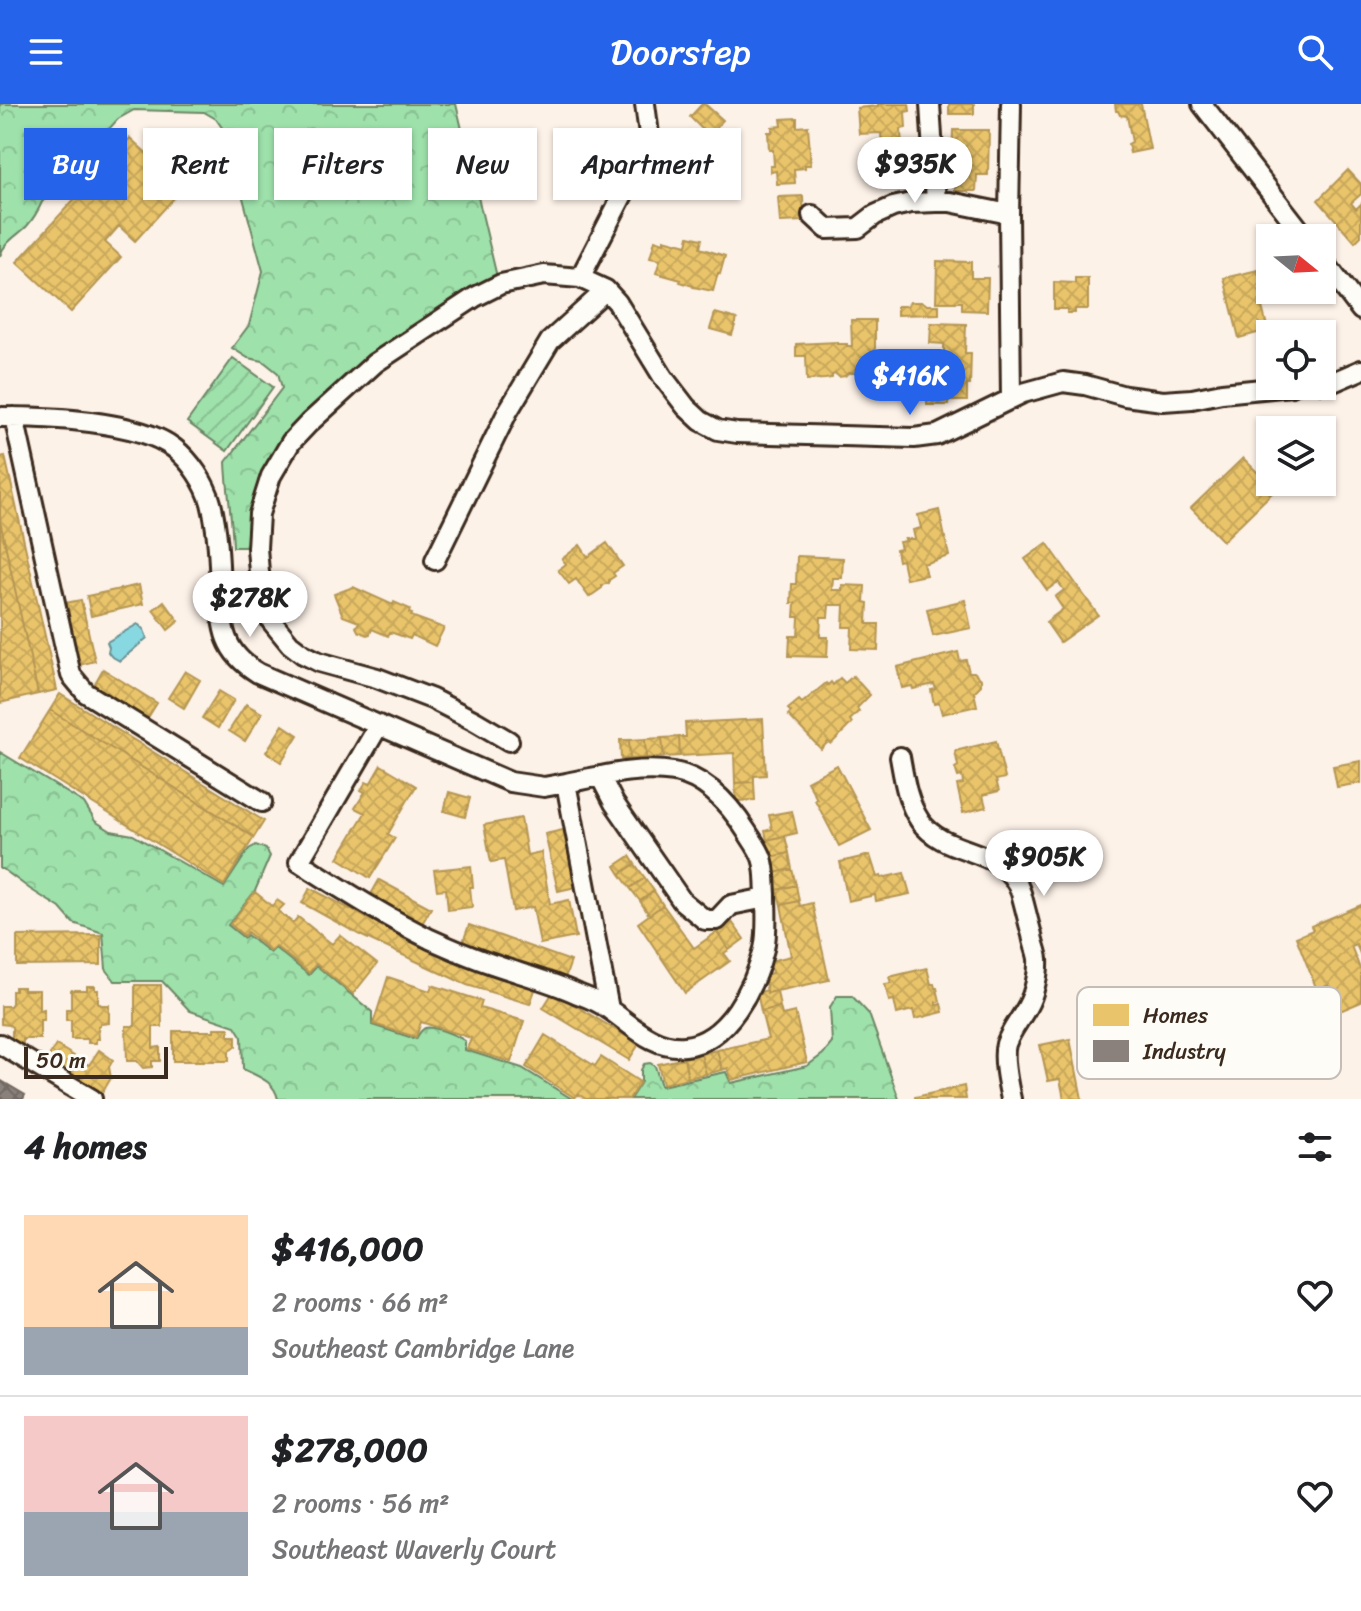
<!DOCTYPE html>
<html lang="en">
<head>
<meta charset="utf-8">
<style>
	:root { --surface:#fff; --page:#f6f6f6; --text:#202124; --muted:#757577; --line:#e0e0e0; --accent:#2563eb }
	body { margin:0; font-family:Sriracha,sans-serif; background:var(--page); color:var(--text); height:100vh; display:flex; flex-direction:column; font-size:30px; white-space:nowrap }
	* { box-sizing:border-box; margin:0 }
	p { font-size:26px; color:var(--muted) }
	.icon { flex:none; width:44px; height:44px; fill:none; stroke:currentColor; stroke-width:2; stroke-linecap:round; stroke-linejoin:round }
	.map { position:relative; height:995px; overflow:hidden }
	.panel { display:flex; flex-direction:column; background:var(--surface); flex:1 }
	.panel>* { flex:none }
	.guide { position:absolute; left:24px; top:24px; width:800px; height:72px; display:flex; gap:16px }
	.needle { width:52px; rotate:108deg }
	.controls { position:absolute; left:1256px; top:120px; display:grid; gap:16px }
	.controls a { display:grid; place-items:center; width:80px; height:80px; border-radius:0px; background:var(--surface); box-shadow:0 2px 6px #0004; font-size:40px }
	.scale { position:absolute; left:24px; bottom:20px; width:144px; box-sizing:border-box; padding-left:8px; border:4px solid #3b2a1e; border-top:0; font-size:22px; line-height:28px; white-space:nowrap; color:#3b2a1e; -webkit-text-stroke:6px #fdfcf7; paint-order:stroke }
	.price { position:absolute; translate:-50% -68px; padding:0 18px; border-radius:28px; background:#fff; color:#222; font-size:26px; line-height:52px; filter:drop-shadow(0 2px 4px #0008) }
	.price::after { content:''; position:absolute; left:50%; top:48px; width:24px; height:18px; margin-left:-12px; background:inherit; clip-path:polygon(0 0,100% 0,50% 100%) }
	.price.on { background:var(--accent); color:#fff }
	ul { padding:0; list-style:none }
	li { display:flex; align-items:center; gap:24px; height:200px; padding:0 24px }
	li+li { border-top:2px solid var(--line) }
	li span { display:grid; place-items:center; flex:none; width:224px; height:160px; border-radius:0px; color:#555 }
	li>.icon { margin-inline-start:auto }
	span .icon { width:96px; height:96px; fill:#fffc; stroke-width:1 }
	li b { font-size:34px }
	h2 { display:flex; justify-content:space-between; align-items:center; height:96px; padding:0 24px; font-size:34px }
	.pill { padding:0 28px; border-radius:0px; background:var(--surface); box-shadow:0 2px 6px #0004; font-size:28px; line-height:72px }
	.pill.on { background:var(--accent); color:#fff }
	header { display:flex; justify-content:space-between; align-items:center; height:104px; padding:0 24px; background:var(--accent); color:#fff; font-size:36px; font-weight:600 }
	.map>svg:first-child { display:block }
	.forest { fill:url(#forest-crowns); stroke:#6c8664; stroke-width:2 }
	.garden { fill:url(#garden-furrows); stroke:#6c8664; stroke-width:2 }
	.water { fill:#88d8e2; stroke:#699294; stroke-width:2 }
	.homes { fill:url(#homes-cross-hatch); stroke:#b59653; stroke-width:2 }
	.industry { fill:url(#industry-cross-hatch); stroke:#726760; stroke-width:2 }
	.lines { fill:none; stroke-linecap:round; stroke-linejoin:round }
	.minor-casing { stroke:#3b2a1e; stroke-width:24 }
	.minor { stroke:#fdfcf7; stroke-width:18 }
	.key { fill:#fdfcf7; stroke:#c3bdb6; stroke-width:2 }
	.key-label { font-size:22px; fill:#3b2a1e }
</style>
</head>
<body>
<header><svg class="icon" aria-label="menu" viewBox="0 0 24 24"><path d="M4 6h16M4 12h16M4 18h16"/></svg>Doorstep<svg class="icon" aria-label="search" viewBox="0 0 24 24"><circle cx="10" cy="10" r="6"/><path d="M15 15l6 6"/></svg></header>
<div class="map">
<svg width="1361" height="995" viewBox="0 0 1361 995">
	<defs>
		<pattern id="forest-crowns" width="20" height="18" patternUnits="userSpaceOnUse" patternTransform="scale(2)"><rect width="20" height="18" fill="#9ee1ab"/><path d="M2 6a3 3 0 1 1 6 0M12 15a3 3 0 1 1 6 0" fill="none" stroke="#89c193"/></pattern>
		<pattern id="garden-furrows" width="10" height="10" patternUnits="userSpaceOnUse" patternTransform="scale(2)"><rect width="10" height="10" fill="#9ee1ab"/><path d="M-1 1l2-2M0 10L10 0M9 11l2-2" fill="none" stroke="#89c193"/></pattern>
		<pattern id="homes-cross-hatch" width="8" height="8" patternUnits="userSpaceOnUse" patternTransform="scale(2)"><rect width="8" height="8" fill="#e9c46a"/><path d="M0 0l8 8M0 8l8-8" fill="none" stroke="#c9a95b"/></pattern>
		<pattern id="industry-cross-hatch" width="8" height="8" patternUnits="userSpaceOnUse" patternTransform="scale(2)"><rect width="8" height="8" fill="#8a817c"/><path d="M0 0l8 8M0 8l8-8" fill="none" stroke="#726a65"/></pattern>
	</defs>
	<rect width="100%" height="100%" fill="#fdf2e8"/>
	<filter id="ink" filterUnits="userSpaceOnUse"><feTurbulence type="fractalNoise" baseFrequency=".0125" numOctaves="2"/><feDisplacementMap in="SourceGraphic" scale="16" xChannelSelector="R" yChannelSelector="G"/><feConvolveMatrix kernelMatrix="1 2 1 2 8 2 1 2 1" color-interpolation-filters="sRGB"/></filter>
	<g filter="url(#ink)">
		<path class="forest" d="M0 0H456L497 173 435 208 371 255 284 339 269 356 257 382 251 408 250 443H233C232 414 227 386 226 358L282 284 278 269 263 257 248 254 232 244 249 221 263 167 225 28 216 15 204 8 134 6 118 15 42 98C38 107 34 114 27 122 17 132 4 138 0 152Z
			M0 648 84 699 95 717 111 727 133 731 224 783 249 745 256 741 266 745 270 752 255 787 228 821 244 834 247 831 270 849 275 844 309 871 317 862 372 908V921L416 935C418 931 421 926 425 924 433 921 458 932 465 937V946L522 964 572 995H278C274 977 259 973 243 965L242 933 235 922 190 907 162 877H115L106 865 103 829 73 819 60 804 30 785 3 765H0Z
			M837 892H852L869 910 899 995H630L641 978V966L644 960 650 959 655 962 661 982 726 968 731 979 807 962 823 950 832 939 830 903Z"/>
		<path class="garden" d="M233 254 273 283 227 347 187 318Z"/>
		<path class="water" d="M138 520 144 526 147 534 120 557 111 552 108 548 109 543 107 538Z"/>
		<path class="homes" d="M702 0H705L723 16 713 27 718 32 721 29 734 42 719 59 714 54 705 64 697 57 690 64 668 44 678 34 681 37 690 27 694 31 695 29 700 33 705 28 690 13Z
			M878 0H909L910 7 905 8 906 24 901 25 902 45 882 47 881 29 859 30 857 4 878 2Z
			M949 0H974V10H949Z
			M1115 0H1141L1150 45 1130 49 1128 40 1132 38 1127 12 1120 11 1118 7H1116Z
			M797 14V23L808 22 811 61H805V64L794 65 795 79 777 80 776 67 771 68 770 62H774L773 46H769L768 28H772V23L782 22 781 15Z
			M953 26H989L988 71H977L976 87H955L956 54H952Z
			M130 34 184 83 135 137 119 122 105 138 121 153 71 208 17 158Z
			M1348 66 1361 80V90L1351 99 1356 105 1361 100V132L1355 138 1318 96Z
			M803 92 804 117 780 118 778 93Z
			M689 132 702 135 700 144 725 152 720 170 718 169 713 187 693 183V182L680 178 681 176 656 169 660 156 650 154 655 136 664 139V135L687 141Z
			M937 157 971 158V174H988L987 207 962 206V198H936Z
			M1258 166 1266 198 1261 199 1268 226 1239 234 1224 174Z
			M1075 174H1088V205H1075V209H1067V205H1054V178L1075 179Z
			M910 198H923L927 201H939V210L897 211V202H907Z
			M715 209 737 215 732 231 710 225Z
			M851 216H875V269H848L845 272 839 273 836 270 832 271V274L825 275 807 276 806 252H796V240L837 238V240H847V242H852Z
			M931 219 966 220 965 249H971L970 281H967V297H948V301H927L928 263H944V240L930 239Z
			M5 352 57 586 38 590 0 417V353Z
			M1243 354 1275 386 1223 437 1191 404Z
			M939 406 949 452 923 460 926 471 906 475 902 456 898 457 896 446 901 445 899 438 906 437 905 435H915L913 426 921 424 918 411Z
			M0 417 38 590 0 599Z
			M607 439 623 462 613 469 615 472 609 476V479L602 481V484L589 493 576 475 569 480 558 466 566 460 562 455 580 441 588 453Z
			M1047 439 1098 511 1060 538 1046 518 1063 505 1055 493 1064 486 1058 478 1047 486 1025 455Z
			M797 452 843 454 842 474H833L832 486H842V481L865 482 864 498 868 499 867 520H879L878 546 851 545 852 523H843L844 501H829L828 513H821L820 533H828L827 553 789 552 790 532H798L799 513H794L795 499H791L792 480H796Z
			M139 481 143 500 91 512 87 492Z
			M353 483 393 501 394 498 410 505 409 509 412 510 411 512 444 524 435 542 412 531 410 535 390 528 388 532 372 525 370 530 367 531 358 527 356 523 359 518 343 512 334 490Z
			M81 496 95 557 79 561 65 499Z
			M965 496 971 524 933 532 927 505Z
			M164 497 179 517 168 526 153 506Z
			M958 548 960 557 966 556 969 568H974L981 575V581L974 588 977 602 942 610 939 599 934 600 931 586 936 585 934 580 913 585 912 582 902 584 897 563Z
			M103 565 157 599 147 615 94 581Z
			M185 567 200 576 184 604 168 594Z
			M853 572 870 591 857 604 859 607 850 616 852 619 831 640 828 638 821 645 788 611 791 608 788 605 799 596 802 599 826 579 828 581 831 578 833 581 840 574 845 579Z
			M219 587 234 596 218 624 202 614Z
			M60 590 264 717 254 733 50 606Z
			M246 600 262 609 245 637 229 627Z
			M50 606 254 733 224 781 20 654Z
			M763 615 766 671 754 672V678L735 679 734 649 680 652 679 633H686L685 619Z
			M283 621 298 631 281 658 266 648Z
			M679 633 680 652 664 653 662 634Z
			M662 634 664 653 646 654 645 635Z
			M645 635 646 654 630 655 629 636Z
			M620 636H629L630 655H621Z
			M996 637 1005 674 996 676 999 687 983 691 986 703 963 709 957 681 963 680 962 672 958 673 955 664 958 662 955 647Z
			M1361 657V679L1337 683 1333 662Z
			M381 661 416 682 388 730 395 734 370 774 338 754 365 709 355 704 365 688 361 686 366 678 370 680Z
			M837 661 871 726 839 742 815 696 817 695 807 677Z
			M754 678 755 696 736 697 735 679Z
			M449 688 470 694 465 713 444 707Z
			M792 707 797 729 767 736 765 727 772 725 769 711Z
			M521 714 527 751 541 748 550 800 569 796 576 833 540 840 533 803 513 807 504 756 491 758 484 721Z
			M563 726 576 783 558 787 545 730Z
			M785 732 789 749 770 753 767 736Z
			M789 749 792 765 774 769 770 753Z
			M870 751 877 773 881 772V774L904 769 910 790 876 797 875 791 848 797 840 758Z
			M630 752 635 760 620 770 615 762Z
			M635 760 645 774 630 784 620 770Z
			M471 762 473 783H470L472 803 448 806 446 785 437 786 434 766Z
			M792 765 796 781 777 786 774 769Z
			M645 774 654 787 640 797 630 784Z
			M379 776 431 804 422 820 370 792Z
			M796 781 799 797 781 801 777 786Z
			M310 784 369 815 473 864 536 883 530 900 467 881 360 831 302 799Z
			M654 787 663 801 649 811 640 797Z
			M255 788 272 802 277 796 284 801 278 807 293 819 298 813 332 840 340 831 377 860 353 890 316 860 309 869 275 842 270 847 247 828 244 832 230 820Z
			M799 797 800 802 812 799 829 876 767 889 764 871 772 869 770 857 791 852 781 801Z
			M663 801 694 844 717 828 729 846 724 849 730 857 685 889 638 819Z
			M1361 801V852L1356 840 1351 842 1361 867V898L1340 907 1329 881 1317 886 1296 833 1313 826 1311 822Z
			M732 818 744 835 729 846 717 828Z
			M469 821 571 857 565 874 463 838Z
			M101 831V861L17 862V832Z
			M927 864 931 880H934L935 884H937L940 897 936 898V901L941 900 943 908 915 915 913 906 897 910 894 896 889 897 885 880 891 879 889 873Z
			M388 873 430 887 432 881 482 897 480 904 524 917 511 958 467 945 471 934 421 918 416 933 373 920Z
			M135 881H161L162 923H153V944L160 943V957H152V963L143 964 137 957H127L126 922H135Z
			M87 882H95V886H98V898L101 901H109V919L101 920 98 922 99 935H96V939H88V935H71V916H66V905H71V886H87Z
			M15 883H23V886H39V906L44 905V916H40V935H23V940H15V936L12 935V923L9 921 1 920V902H10L12 899V887H15Z
			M767 886V889L777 887 780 903 761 907 757 889Z
			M553 888 639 940 629 956 543 904Z
			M780 903 782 911 795 908 807 958 731 976 728 964 722 966 717 946 768 935 761 907Z
			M214 924H229V932H236V942L229 947V957H173V927H214Z
			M545 931 595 962 601 953 640 978 629 995H586L578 990 575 994 526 963Z
			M1070 935 1082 995H1064L1060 975 1048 977 1040 941Z
			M56 941 89 961 99 946 113 956 109 963 111 974 102 989 47 955Z
			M717 946 722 966 706 970 701 950Z
			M701 950 706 970 688 974 684 954Z
			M684 954 688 974 663 980 658 960Z
			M964 982 966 995H915V993Z"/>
		<path class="industry" d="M0 976 25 991 23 995H0Z"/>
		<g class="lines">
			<g class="minor-casing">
				<path id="minor" d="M930 0 936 98H950L1009 110
					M1011 0 1009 110 1011 295
					M1202 0 1306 134
					M812 111 827 125 858 124 875 111 893 103 911 99 936 98
					M1322 155 1361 206
					M580 174 650 38 645 0
					M1322 279 1333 278 1361 266
					M0 313C45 313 138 316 174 344 190 356 206 380 211 399 218 427 219 456 220 485 222 524 222 547 258 569L510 678 544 683 566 679
					M14 313 71 571 86 589 262 698
					M435 456 508 307 550 237 606 186
					M379 621 299 758C342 785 385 813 430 835 450 844 471 853 492 860 521 870 550 877 578 890 589 894 601 899 610 906 633 922 654 945 685 942 728 938 755 881 764 845 768 828 766 807 766 790 765 779 766 765 762 754 759 745 752 736 747 728 730 701 707 674 674 668 638 662 601 672 566 679L609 905
					M509 637 475 617 432 595 377 574 319 558 303 550 290 540 272 518 261 492 257 444 259 410 271 372 291 338 309 319 375 259 475 193 501 180 544 171 580 174 606 186 617 198 663 273 686 303 701 317 718 326 737 329 914 334 937 331 1023 289 1063 278 1085 281 1125 292 1163 297 1192 295 1222 289 1292 282
					M900 653C904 675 907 698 920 717 946 754 1006 741 1021 789 1025 803 1028 817 1032 831 1033 839 1037 847 1038 855 1039 869 1034 891 1027 903 1020 916 1011 926 1006 940 1002 954 1008 981 1011 995
					M600 672 614 699 682 797 705 816H717L731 801 766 794
					M0 940 92 995"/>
			</g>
			<use href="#minor" class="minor"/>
		</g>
	</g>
	<rect x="1077" y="883" width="264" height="92" rx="12" class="key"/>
	<rect x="1093" y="900" width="36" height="22" fill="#e9c46a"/>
	<rect x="1093" y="936" width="36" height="22" fill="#8a817c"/>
	<g class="key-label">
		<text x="1143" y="919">Homes</text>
		<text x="1143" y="955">Industry</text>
	</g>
</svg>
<div class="controls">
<a><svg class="needle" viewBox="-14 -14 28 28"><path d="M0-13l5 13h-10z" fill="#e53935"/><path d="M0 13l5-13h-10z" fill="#757577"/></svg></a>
<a><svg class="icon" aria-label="locate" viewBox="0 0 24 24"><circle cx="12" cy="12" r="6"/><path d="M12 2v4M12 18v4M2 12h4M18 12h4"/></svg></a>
<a><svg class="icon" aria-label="layers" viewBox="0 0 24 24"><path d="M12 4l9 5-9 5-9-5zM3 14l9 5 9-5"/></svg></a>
</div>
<div class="scale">50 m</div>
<b class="price" style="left:915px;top:101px">$935K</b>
<b class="price on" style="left:910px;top:313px">$416K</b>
<b class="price" style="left:250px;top:535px">$278K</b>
<b class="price" style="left:1044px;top:794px">$905K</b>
<div class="guide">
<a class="pill on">Buy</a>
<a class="pill">Rent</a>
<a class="pill">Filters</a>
<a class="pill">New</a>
<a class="pill">Apartment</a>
</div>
</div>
<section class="panel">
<h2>4 homes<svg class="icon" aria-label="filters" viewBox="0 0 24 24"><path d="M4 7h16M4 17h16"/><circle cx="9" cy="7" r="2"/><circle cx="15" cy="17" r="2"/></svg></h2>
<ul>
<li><span style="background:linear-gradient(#ffd9b3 70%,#9aa5b1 0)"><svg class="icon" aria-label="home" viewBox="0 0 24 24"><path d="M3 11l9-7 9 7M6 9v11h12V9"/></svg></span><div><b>$416,000</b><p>2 rooms · 66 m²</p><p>Southeast Cambridge Lane</p></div><svg class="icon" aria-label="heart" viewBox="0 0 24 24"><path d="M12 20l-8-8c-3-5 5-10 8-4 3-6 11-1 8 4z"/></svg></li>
<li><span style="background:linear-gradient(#f6c9c9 60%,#9aa5b1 0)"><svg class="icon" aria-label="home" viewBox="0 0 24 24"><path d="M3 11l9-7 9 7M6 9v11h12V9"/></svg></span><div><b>$278,000</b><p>2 rooms · 56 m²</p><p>Southeast Waverly Court</p></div><svg class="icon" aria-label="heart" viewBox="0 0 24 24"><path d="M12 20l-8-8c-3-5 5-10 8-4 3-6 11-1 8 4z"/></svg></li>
</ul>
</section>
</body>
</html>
